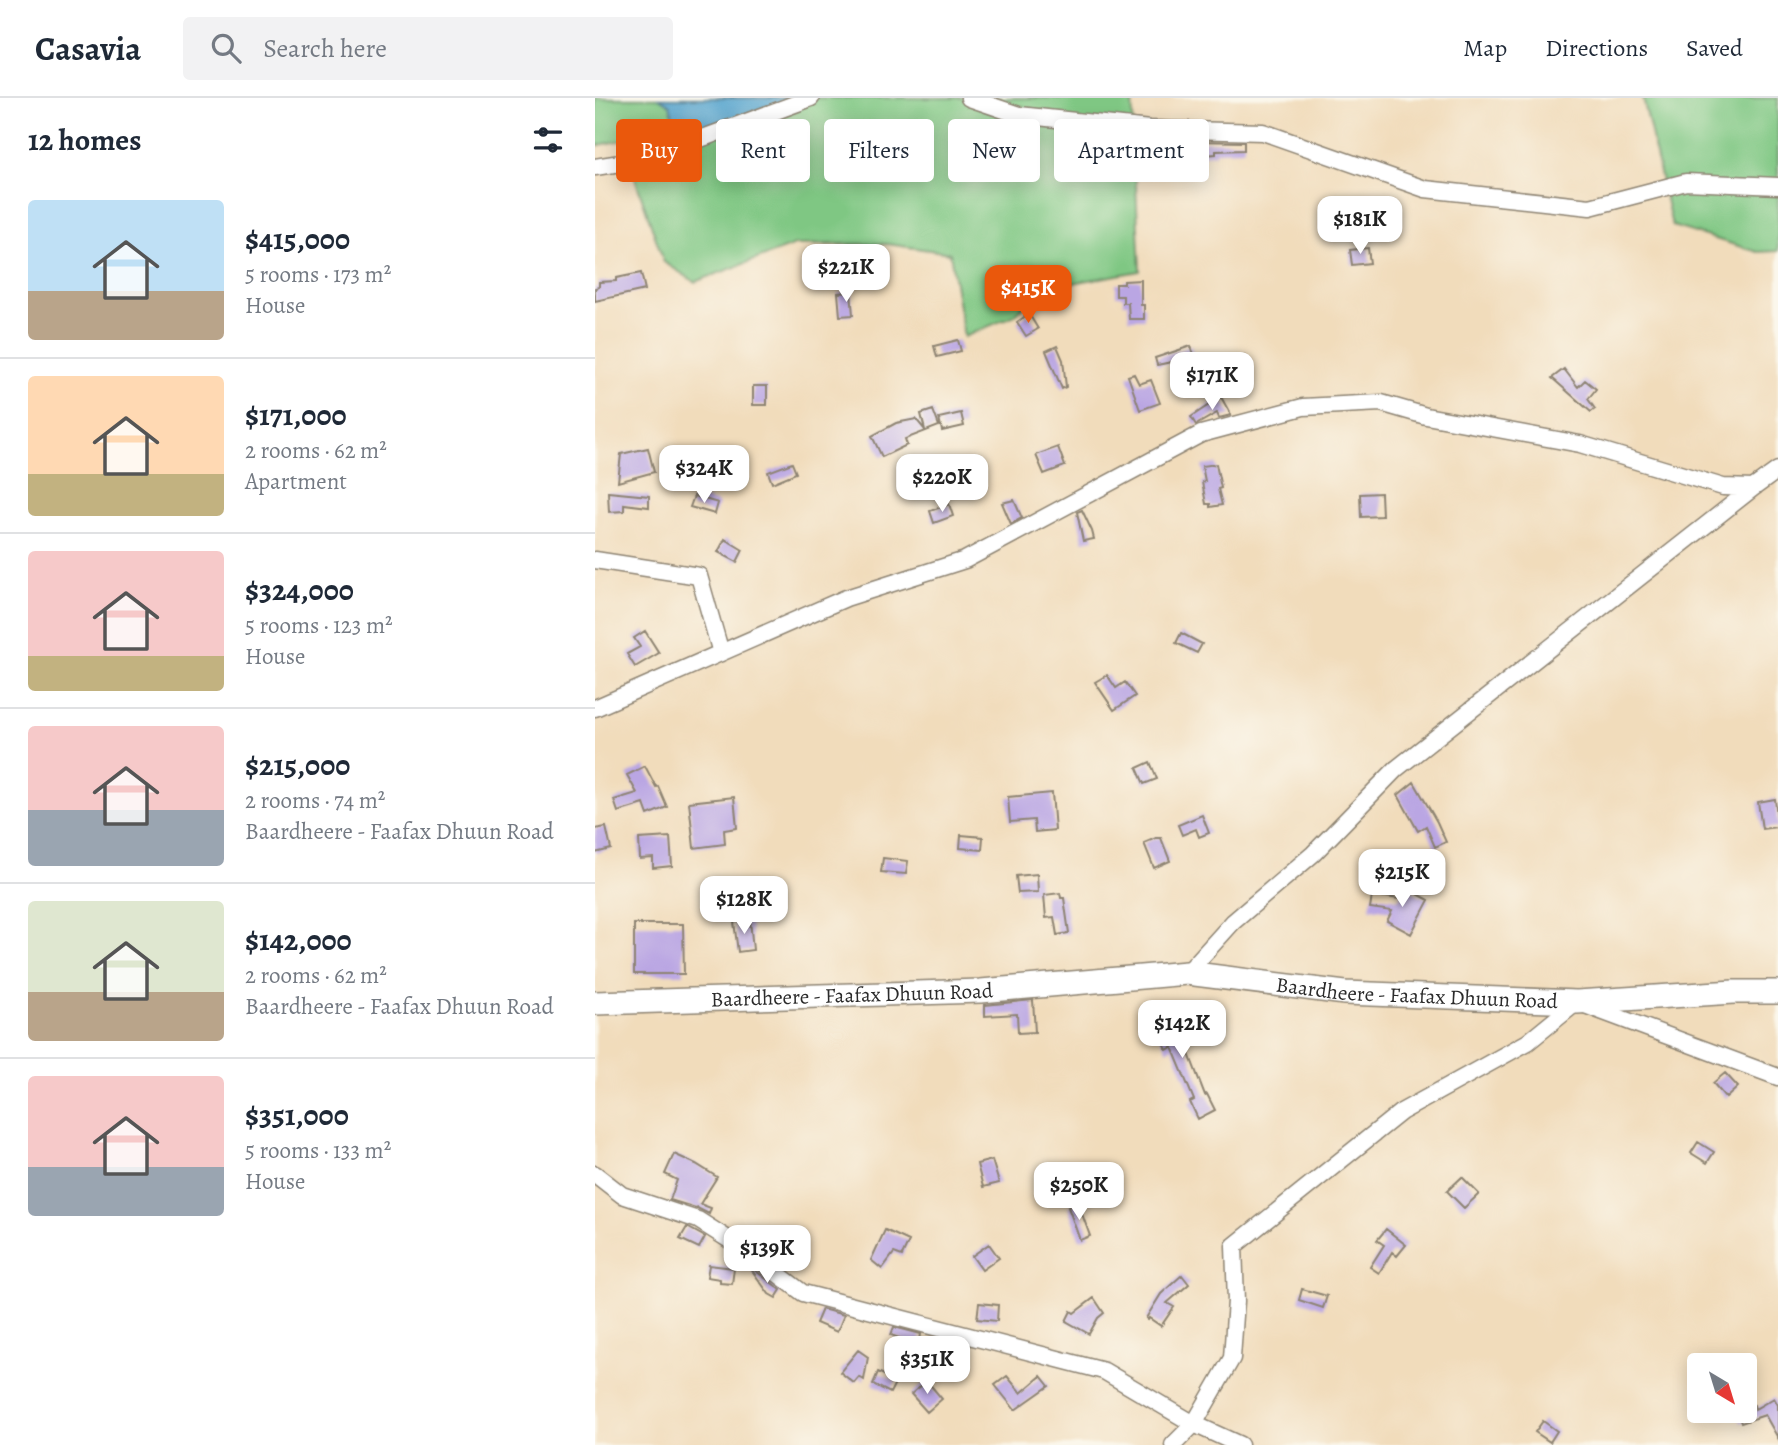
<!DOCTYPE html>
<html lang="en">
<head>
<meta charset="utf-8">
<style>
	:root { --surface:#fff; --page:#f2f2f3; --text:#1f2937; --muted:#747a83; --line:#e0e1e3; --accent:#ea580c }
	body { margin:0; font-family:Alegreya,serif; background:var(--page); color:var(--text); height:100vh; display:flex; flex-direction:column; font-size:26px; white-space:nowrap }
	* { box-sizing:border-box; margin:0 }
	p { font-size:23px; color:var(--muted) }
	.icon { flex:none; width:38px; height:38px; fill:none; stroke:currentColor; stroke-width:2; stroke-linecap:round; stroke-linejoin:round }
	.map { position:relative; flex:1; overflow:hidden }
	.details { display:flex; flex-direction:column; background:var(--surface); width:595px }
	.details>* { flex:none }
	.guide { position:absolute; left:21px; top:21px; width:665px; height:63px; display:flex; gap:14px }
	.needle { width:46px; rotate:142deg }
	.tools { position:absolute; left:1092px; top:1255px; display:grid; gap:14px }
	.tools a { display:grid; place-items:center; width:70px; height:70px; border-radius:7px; background:var(--surface); box-shadow:0 4px 18px #0003; font-size:35px }
	.price { position:absolute; translate:-50% -60px; padding:0 16px; border-radius:14px; background:#fff; color:#222; font-size:23px; line-height:46px; filter:drop-shadow(0 2px 4px #0008) }
	.price::after { content:''; position:absolute; left:50%; top:42px; width:21px; height:16px; margin-left:-10px; background:inherit; clip-path:polygon(0 0,100% 0,50% 100%) }
	.price.current { background:var(--accent); color:#fff }
	ul { padding:0; list-style:none }
	li { display:flex; align-items:center; gap:21px; height:175px; padding:0 28px }
	li+li { border-top:2px solid var(--line) }
	li span { display:grid; place-items:center; flex:none; width:196px; height:140px; border-radius:7px; color:#555 }
	li>.icon { margin-inline-start:auto }
	span .icon { width:84px; height:84px; fill:#fffc; stroke-width:1 }
	li b { font-size:30px }
	h2 { display:flex; justify-content:space-between; align-items:center; height:84px; padding:0 28px; font-size:30px }
	.tag { padding:0 24px; border-radius:7px; background:var(--surface); box-shadow:0 4px 18px #0003; font-size:24px; line-height:63px }
	.tag.current { background:var(--accent); color:#fff }
	header { display:flex; align-items:center; gap:42px; box-sizing:border-box; height:98px; padding:0 35px; background:var(--surface); border-bottom:2px solid var(--line) }
	header strong { font-size:33px }
	nav { display:flex; gap:38px; margin-inline-start:auto; font-size:24px }
	.search { width:490px; height:63px; background:var(--page); display:flex; align-items:center; gap:18px; box-sizing:border-box; padding:0 24px; border-radius:7px; color:var(--muted); font-size:26px }
	main { display:flex; flex:1; min-height:0 }
	.map>svg:first-child { display:block }
	.green { fill:#7fc783; stroke:#557957; stroke-width:2 }
	.water { fill:#52a3cd; stroke:#3e677c; stroke-width:2 }
	.building { fill:#baa6e3 }
	.lines { fill:none; stroke-linecap:round; stroke-linejoin:round }
	.street-casing { stroke:#8e8473; stroke-width:19 }
	.secondary-casing { stroke:#8e8473; stroke-width:26 }
	.street { stroke:#fff; stroke-width:16 }
	.secondary { stroke:#fff; stroke-width:23 }
	.labels { text-anchor:middle; stroke-width:5; stroke-linejoin:round; paint-order:stroke }
	.street-label { font-size:21px; fill:#2b2b2b; stroke:#fbf7ec }
</style>
</head>
<body>
<header>
<strong>Casavia</strong>
<div class="search"><svg class="icon" aria-label="search" viewBox="0 0 24 24"><circle cx="10" cy="10" r="6"/><path d="M15 15l6 6"/></svg>Search here</div>
<nav><a>Map</a><a>Directions</a><a>Saved</a></nav>
</header>
<main>
<section class="details">
<h2>12 homes<svg class="icon" aria-label="filters" viewBox="0 0 24 24"><path d="M4 7h16M4 17h16"/><circle cx="9" cy="7" r="2"/><circle cx="15" cy="17" r="2"/></svg></h2>
<ul>
<li><span style="background:linear-gradient(#bfe0f5 65%,#b9a48a 0)"><svg class="icon" aria-label="home" viewBox="0 0 24 24"><path d="M3 11l9-7 9 7M6 9v11h12V9"/></svg></span><div><b>$415,000</b><p>5 rooms · 173 m²</p><p>House</p></div></li>
<li><span style="background:linear-gradient(#ffd9b3 70%,#c2b280 0)"><svg class="icon" aria-label="home" viewBox="0 0 24 24"><path d="M3 11l9-7 9 7M6 9v11h12V9"/></svg></span><div><b>$171,000</b><p>2 rooms · 62 m²</p><p>Apartment</p></div></li>
<li><span style="background:linear-gradient(#f6c9c9 75%,#c2b280 0)"><svg class="icon" aria-label="home" viewBox="0 0 24 24"><path d="M3 11l9-7 9 7M6 9v11h12V9"/></svg></span><div><b>$324,000</b><p>5 rooms · 123 m²</p><p>House</p></div></li>
<li><span style="background:linear-gradient(#f6c9c9 60%,#9aa5b1 0)"><svg class="icon" aria-label="home" viewBox="0 0 24 24"><path d="M3 11l9-7 9 7M6 9v11h12V9"/></svg></span><div><b>$215,000</b><p>2 rooms · 74 m²</p><p>Baardheere - Faafax Dhuun Road</p></div></li>
<li><span style="background:linear-gradient(#dfe7d0 65%,#b9a48a 0)"><svg class="icon" aria-label="home" viewBox="0 0 24 24"><path d="M3 11l9-7 9 7M6 9v11h12V9"/></svg></span><div><b>$142,000</b><p>2 rooms · 62 m²</p><p>Baardheere - Faafax Dhuun Road</p></div></li>
<li><span style="background:linear-gradient(#f6c9c9 65%,#9aa5b1 0)"><svg class="icon" aria-label="home" viewBox="0 0 24 24"><path d="M3 11l9-7 9 7M6 9v11h12V9"/></svg></span><div><b>$351,000</b><p>5 rooms · 133 m²</p><p>House</p></div></li>
</ul>
</section>
<div class="map">
<svg width="1183" height="1347" viewBox="0 0 1183 1347">
	<rect width="100%" height="100%" fill="#fbf7ec"/>
	<filter id="ink" filterUnits="userSpaceOnUse"><feTurbulence type="fractalNoise" baseFrequency=".0143" numOctaves="2"/><feDisplacementMap in="SourceGraphic" scale="14" xChannelSelector="R" yChannelSelector="G"/><feConvolveMatrix kernelMatrix="1 2 1 2 8 2 1 2 1" color-interpolation-filters="sRGB"/></filter>
	<filter id="wash" filterUnits="userSpaceOnUse"><feTurbulence type="fractalNoise" baseFrequency=".00686" numOctaves="4" result="noise"/><feDisplacementMap in="SourceGraphic" scale="28" xChannelSelector="R" yChannelSelector="G"/><feGaussianBlur stdDeviation="1.57" result="paint"/><feColorMatrix in="noise" values="0 0 0 0 0 0 0 0 0 0 0 0 0 0 0 0 0 1.4 0 .05"/><feComposite in="paint" operator="in"/></filter>
	<g filter="url(#wash)">
		<rect width="100%" height="100%" fill="#f1dcbb"/>
		<path class="green" d="M0 0H537L545 173 444 191 420 217 369 239 355 155 292 146 200 147 100 184 69 164 27 42 0 48Z
			M1048 0H1183V153L1163 154 1077 128Z"/>
		<path class="water" d="M64 0H192L170 15 85 46 75 7Z"/>
		<g id="blocks">
			<path class="building" d="M598 43 649 44V52L621 53V56L599 58Z
				M773 150 775 165 757 167 755 152Z
				M46 175 50 192 0 203V190L4 189V184L21 183V180Z
				M546 182V207H549V221H534L533 205H528V198H521V186H529V183Z
				M256 194 258 217 245 218 243 195Z
				M434 216 443 231 431 238 422 224Z
				M363 242 366 253 342 259 339 248Z
				M462 248 468 262 471 289 467 291 451 253Z
				M596 248 604 273 591 277 586 262 562 267 560 260Z
				M649 257 654 281 643 283 639 259Z
				M969 271 983 289 990 282 1001 291 993 301 1000 311 996 314 957 280Z
				M539 276 544 286 556 282 565 305 545 312 533 278Z
				M158 288H172V307H158Z
				M626 299 636 317 624 320 622 315 601 327 596 319Z
				M338 312 344 328 310 341 312 347 287 359 277 338 301 325 321 321 330 332 326 316Z
				M366 315 369 328 347 333 344 320Z
				M463 349 470 368 449 376 441 357Z
				M53 350 59 374 23 384 26 356Z
				M197 365 201 375 177 385 173 374Z
				M621 366 626 390 623 391 627 407 615 409V406H611L607 384 610 383 607 368Z
				M13 394 54 398V409L29 406V413L14 414Z
				M786 395 787 418 766 419 765 396Z
				M99 398 123 405 120 416 95 409Z
				M419 402 427 420 416 426 407 405Z
				M354 406 358 418 339 425 335 413Z
				M487 412 497 433 499 441 488 443 482 414Z
				M130 441 148 452 142 464 123 454Z
				M50 533 64 555 40 569 32 556 45 549 39 540Z
				M586 535 607 546 602 555 581 545Z
				M512 577 521 590 530 584 540 598 519 612 500 584Z
				M555 664 562 681 549 686 542 670Z
				M50 668 61 689 63 688 72 709 53 717 49 706 23 714 19 702 42 695 32 677Z
				M819 684 842 724 851 744 840 749 831 728 823 733 803 697Z
				M457 695 460 732 440 734 439 722 415 724 413 699Z
				M139 699 142 730 129 732 130 746 99 750 94 704Z
				M1180 701 1183 729 1167 731 1163 704Z
				M607 717 614 735 604 739 601 731 587 737 583 727Z
				M11 729 16 751 0 755V731Z
				M366 737 388 739 387 752 365 750Z
				M75 739 77 768 58 770V760L45 761 44 741Z
				M561 740H566L575 763 559 770 549 745Z
				M288 760 313 763 311 776 286 774Z
				M442 776 443 794 423 795 421 778Z
				M810 789 834 802 816 836 792 823 797 813 775 810 777 797 804 801Z
				M465 795 466 800H469L474 835 462 837 459 819 451 820 449 797Z
				M155 822 158 852 143 854 139 824Z
				M39 826H88L89 876H39Z
				M438 902 440 934 423 935 422 916 390 918V907Z
				M572 909 589 943 610 997 612 996 620 1012 603 1021 595 1004 599 1002 577 949 572 952 554 918Z
				M1130 975 1143 989 1131 1000 1118 985Z
				M1103 1044 1119 1054 1112 1065 1096 1055Z
				M79 1056 101 1066 122 1079 105 1106 116 1110 114 1116 102 1110 103 1109 101 1110 75 1102 82 1082 70 1076Z
				M397 1062 404 1085 388 1089 382 1066Z
				M867 1079 884 1096 869 1110 852 1093Z
				M483 1105 495 1138 485 1142 473 1109Z
				M92 1129 110 1139 104 1150 85 1141Z
				M791 1131 811 1147 802 1158 797 1154 784 1175 775 1169 789 1147 782 1142Z
				M290 1132 314 1143 307 1158 299 1155 287 1171 276 1162Z
				M394 1146 404 1160 387 1172 377 1158Z
				M114 1167 139 1170 137 1186 125 1185V1181L112 1179Z
				M153 1167 186 1192 181 1200 174 1196Z
				M587 1177 594 1186 572 1205 579 1209 566 1228 554 1220 553 1222 551 1220 566 1196Z
				M707 1191 732 1198 728 1210 704 1202Z
				M499 1200 509 1215 503 1220 494 1236 471 1223 476 1213 479 1215Z
				M384 1205 403 1207 402 1223 382 1221Z
				M227 1211 249 1217 242 1234 221 1225Z
				M299 1229 326 1236 324 1248 296 1237Z
				M263 1252 273 1259 269 1282 264 1279 259 1285 245 1274Z
				M283 1274 301 1283 295 1295 278 1286Z
				M412 1278 426 1295 446 1278 454 1288 420 1312 400 1287Z
				M332 1283 347 1301 332 1314 316 1296Z
				M1179 1300 1183 1307V1340L1170 1317 1146 1325 1142 1313 1150 1312V1310L1159 1307 1160 1311Z
				M948 1323 962 1333 955 1344 940 1334Z"/>
		</g>
	</g>
	<g filter="url(#ink)">
		<use href="#blocks" fill-opacity="0" stroke="#8e8473" stroke-width="2"/>
		<g class="lines">
			<g class="street-casing">
				<path id="street" d="M374 0 424 17 555 31 668 34 830 91 995 109 1091 84 1183 88
					M0 69 51 61 216 0
					M0 462 104 478 126 555
					M0 610 251 500 370 462 606 336 708 309 786 305 831 318 985 346 1128 389 1158 390
					M592 875 638 824 718 756 801 671 1158 390 1183 372
					M0 1076 27 1097 103 1122 158 1157 208 1195 509 1273 599 1326 645 1347
					M578 1347 599 1326 637 1260 641 1203 639 1148 806 1014 933 944 982 904 1183 979"/>
			</g>
			<g class="secondary-casing">
				<g id="secondary">
					<path id="s1" d="M0 905 386 893 592 875 750 895 982 904 1139 894H1183"/>
				</g>
			</g>
			<use href="#street" class="street"/>
			<use href="#secondary" class="secondary"/>
		</g>
	</g>
	<g class="labels">
		<g class="street-label">
			<text dy="7" stroke="none"><textPath href="#s1" startOffset="824">Baardheere - Faafax Dhuun Road</textPath></text>
			<text dy="7" stroke="none"><textPath href="#s1" startOffset="257">Baardheere - Faafax Dhuun Road</textPath></text>
		</g>
	</g>
</svg>
<div class="tools">
<a><svg class="needle" viewBox="-14 -14 28 28"><path d="M0-13l5 13h-10z" fill="#e53935"/><path d="M0 13l5-13h-10z" fill="#747a83"/></svg></a>
</div>
<b class="price" style="left:765px;top:158px">$181K</b>
<b class="price" style="left:251px;top:206px">$221K</b>
<b class="price current" style="left:433px;top:227px">$415K</b>
<b class="price" style="left:617px;top:314px">$171K</b>
<b class="price" style="left:109px;top:407px">$324K</b>
<b class="price" style="left:347px;top:416px">$220K</b>
<b class="price" style="left:807px;top:811px">$215K</b>
<b class="price" style="left:149px;top:838px">$128K</b>
<b class="price" style="left:587px;top:962px">$142K</b>
<b class="price" style="left:484px;top:1124px">$250K</b>
<b class="price" style="left:172px;top:1187px">$139K</b>
<b class="price" style="left:332px;top:1298px">$351K</b>
<div class="guide">
<a class="tag current">Buy</a>
<a class="tag">Rent</a>
<a class="tag">Filters</a>
<a class="tag">New</a>
<a class="tag">Apartment</a>
</div>
</div>
</main>
</body>
</html>
